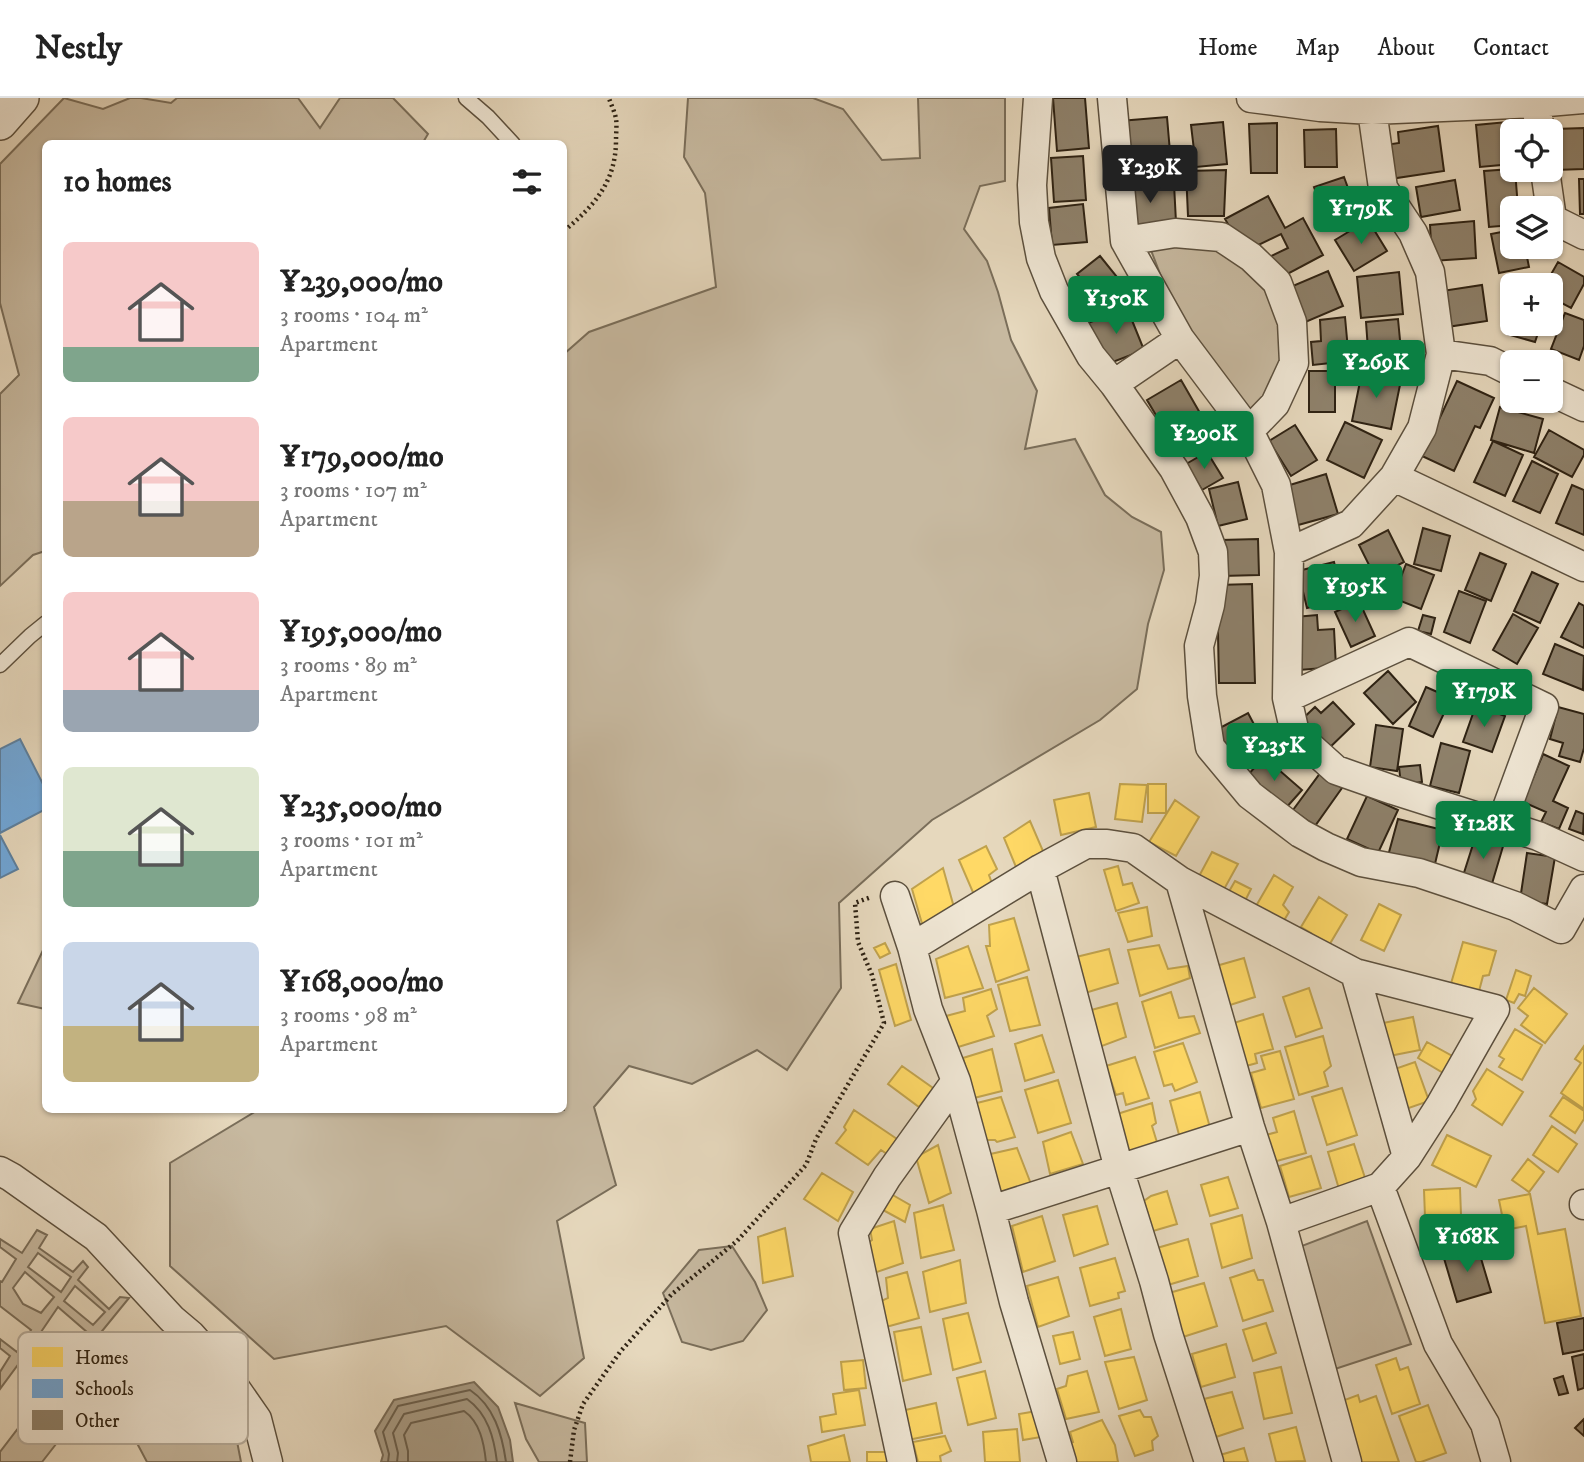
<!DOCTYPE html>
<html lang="en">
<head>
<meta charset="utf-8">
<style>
	:root { --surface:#fff; --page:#f6f6f6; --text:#222; --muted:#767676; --line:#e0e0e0; --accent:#0b8043 }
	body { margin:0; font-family:"IM FELL DW Pica",serif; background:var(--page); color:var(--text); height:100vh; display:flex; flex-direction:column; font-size:26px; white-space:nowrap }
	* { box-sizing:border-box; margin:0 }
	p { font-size:23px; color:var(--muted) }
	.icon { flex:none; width:38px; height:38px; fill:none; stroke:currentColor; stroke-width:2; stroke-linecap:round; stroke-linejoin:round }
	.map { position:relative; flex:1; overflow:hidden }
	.sheet { position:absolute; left:42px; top:42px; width:525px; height:973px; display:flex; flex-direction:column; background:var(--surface); border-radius:10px; box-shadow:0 2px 5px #0004 }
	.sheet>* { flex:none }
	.controls { position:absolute; left:1500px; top:21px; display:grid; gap:14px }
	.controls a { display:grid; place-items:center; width:63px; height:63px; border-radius:10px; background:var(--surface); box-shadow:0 2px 5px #0004; font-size:35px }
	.price { position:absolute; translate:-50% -60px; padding:0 16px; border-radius:7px; background:var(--accent); color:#fff; font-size:23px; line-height:46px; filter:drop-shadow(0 2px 4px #0008) }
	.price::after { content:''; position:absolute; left:50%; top:42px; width:21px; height:16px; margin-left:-10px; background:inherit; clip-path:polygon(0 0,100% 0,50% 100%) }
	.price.selected { background:#222; color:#fff }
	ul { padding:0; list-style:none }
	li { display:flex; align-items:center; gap:21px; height:175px; padding:0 21px }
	li span { display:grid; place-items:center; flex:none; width:196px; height:140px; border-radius:10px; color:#555 }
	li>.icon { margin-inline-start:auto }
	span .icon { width:84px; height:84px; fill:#fffc; stroke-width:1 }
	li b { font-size:30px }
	h2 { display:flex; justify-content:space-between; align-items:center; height:84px; padding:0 21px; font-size:30px }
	header { display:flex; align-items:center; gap:42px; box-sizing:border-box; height:98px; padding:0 35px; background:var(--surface); border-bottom:2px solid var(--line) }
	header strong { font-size:33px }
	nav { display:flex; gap:38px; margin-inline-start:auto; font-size:24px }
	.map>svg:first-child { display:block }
	.green { fill:#c7b9a0; stroke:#7a6e5a; stroke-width:2; fill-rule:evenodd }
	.water { fill:#a79a83; stroke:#776a56; stroke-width:2 }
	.homes { fill:#ffd966; stroke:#c0a24d; stroke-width:2 }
	.schools { fill:#6fa8dc; stroke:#5c80a0; stroke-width:2 }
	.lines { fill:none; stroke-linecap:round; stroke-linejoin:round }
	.shore { stroke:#6a5e4b; stroke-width:2 }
	.building { fill:#8e816b; stroke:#2e2213; stroke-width:2 }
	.service-casing { stroke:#5c503e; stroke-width:17 }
	.minor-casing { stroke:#5c503e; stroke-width:31 }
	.tertiary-casing { stroke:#5c503e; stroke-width:36 }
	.path { stroke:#2e2213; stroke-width:4.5; stroke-dasharray:2 3.5; stroke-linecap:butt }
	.service { stroke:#efe6d4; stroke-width:14 }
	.minor { stroke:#efe6d4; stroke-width:28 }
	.tertiary { stroke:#efe6d4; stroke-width:33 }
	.key { fill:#efe6d4; stroke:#b5ab9a; stroke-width:2 }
	.key-label { font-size:19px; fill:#2e2213 }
</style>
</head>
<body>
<header>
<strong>Nestly</strong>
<nav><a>Home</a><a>Map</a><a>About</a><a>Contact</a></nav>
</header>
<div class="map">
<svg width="1584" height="1364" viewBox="0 0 1584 1364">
	<rect width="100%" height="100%" fill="#e6d8bd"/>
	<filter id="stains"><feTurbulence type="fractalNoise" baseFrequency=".00286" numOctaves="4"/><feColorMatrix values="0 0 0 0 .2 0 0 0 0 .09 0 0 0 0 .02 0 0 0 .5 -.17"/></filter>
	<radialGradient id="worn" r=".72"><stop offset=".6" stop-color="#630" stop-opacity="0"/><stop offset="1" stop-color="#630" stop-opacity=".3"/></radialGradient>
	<path class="green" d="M64 0 103 11 130 0H141L171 5 177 0H298L320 30 340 0H393L428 36 422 46H46L45 453 33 457 0 488V296L19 277 0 205V66Z
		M688 0H813L843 11 882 62 920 60 918 0H1005V83L980 88 964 131 987 163 998 194 1011 242 1037 293 1025 351 1075 341 1105 397 1132 419 1161 434 1164 472 1148 526 1137 591 1100 622 932 722 839 805 841 890 787 972 757 952 692 986 629 968 594 1009 616 1087 557 1123 584 1260 540 1298 446 1228 274 1261 170 1168V1065L258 1012H564V256L589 234 716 189 705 95 684 59Z
		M1149 147 1221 150 1267 188 1280 221 1282 260 1267 298 1248 317 1170 202Z
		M45 848V911L18 905Z
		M1367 1123 1411 1246 1332 1272 1299 1149Z
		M37 1132 47 1137 39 1150 73 1174 83 1163 88 1169 78 1182 109 1211 120 1199 129 1200 59 1286 47 1295 43 1326 60 1341 42 1364H0V1354L48 1291 20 1264 0 1291V1274L10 1258 0 1250V1241L17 1254 31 1232 0 1208V1183L2 1184 16 1161 0 1149V1141L22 1155ZM38 1155 71 1179 61 1194 28 1169ZM25 1174 54 1199 41 1215 23 1206 13 1190ZM75 1188 105 1214 93 1227 64 1203ZM58 1209 88 1235 51 1285 24 1259Z
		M732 1148 755 1184 767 1212 743 1243 711 1252 682 1244 663 1195 699 1152Z
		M172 1255 231 1312 241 1364H147L130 1332Z
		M515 1305 585 1325 587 1364H539L526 1341Z"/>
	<path class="water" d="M474 1284 498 1309 510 1342 513 1364H381L383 1357 375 1333 394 1302Z"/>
	<path class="homes" d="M1120 686 1147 687 1142 724 1115 721Z
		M1148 686H1166V715H1148Z
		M1089 695 1096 729 1061 737 1054 702Z
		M1175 702 1199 719 1176 758 1149 744Z
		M1030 723 1043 753 1016 769 1004 740Z
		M986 748 997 771 989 777 993 788 975 799 959 762Z
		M1212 754 1238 766 1223 793 1197 782Z
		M1118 768 1123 787 1132 785 1139 805 1116 813 1104 772Z
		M943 770 955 813 923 829 912 791Z
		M1274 777 1293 789 1283 807 1289 814 1279 831 1252 815Z
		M1235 783 1251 791 1243 807 1227 797Z
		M1319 799 1347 817 1325 854 1307 842 1311 835 1301 829Z
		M1379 806 1401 817 1384 853 1361 842Z
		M1147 809 1152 838 1128 844 1118 815Z
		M1014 820 1029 872 996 884 986 848H990L989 827Z
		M1463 844 1496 853 1489 877 1483 878 1478 897 1450 889Z
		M885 845 890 855 880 860 874 850Z
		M1159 847 1168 871 1188 868 1190 880 1140 898 1128 852Z
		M968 848 983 890 945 900 936 861Z
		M1109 851 1118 885 1085 895 1076 859Z
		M1244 860 1255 899 1227 908 1216 868Z
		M896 866 911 922 895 928 879 872Z
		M1516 872 1531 878 1525 898 1519 896 1514 905 1506 902Z
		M1027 879 1040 927 1010 933 998 887Z
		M1309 890 1322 930 1296 939 1283 899Z
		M1534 890 1567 916 1545 945 1521 927 1528 918 1518 910Z
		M991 891 997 911 987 918 994 938 955 950 946 918 965 913 963 900Z
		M1171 894 1179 920 1194 918 1200 935 1155 950 1142 904Z
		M1117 905 1126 939 1094 951 1084 914Z
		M1263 916 1273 951 1255 956 1257 965 1246 968 1227 927Z
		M1413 919 1420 952 1384 959 1378 926Z
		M1515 931 1542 947 1522 982 1499 969 1504 961 1499 958Z
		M1042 937 1054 974 1025 983 1015 946Z
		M1323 938 1331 968 1324 974 1328 988 1299 997 1285 949Z
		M1427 944 1454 959 1445 976 1418 960Z
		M1183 945 1197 984 1175 993 1172 986 1164 988 1154 954Z
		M1584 948V1011L1561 995 1581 965 1575 961Z
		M992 951 1002 993 974 1000 963 960Z
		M1280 953 1294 1001 1261 1010 1251 975 1265 971 1261 958Z
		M1135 959 1149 1000 1126 1007 1123 995 1116 997 1106 968Z
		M1415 964 1429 1003 1403 1012 1389 973Z
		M902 968 933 990 919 1009 888 986Z
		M1487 971 1523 994 1502 1027 1472 1007 1476 1001 1473 993Z
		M1058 982 1071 1025 1038 1035 1025 992Z
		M1342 990 1357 1037 1327 1047 1312 999Z
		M1200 994 1213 1040 1182 1048 1170 1003Z
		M1001 999 1015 1039 997 1044 995 1042H983L973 1006Z
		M1563 999 1584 1013V1021L1575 1035 1550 1018Z
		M1152 1005 1156 1025 1152 1028 1159 1051 1127 1059 1114 1017Z
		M854 1012 897 1041 887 1056 881 1052 868 1067 836 1045 846 1032 844 1029Z
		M1294 1013 1306 1055 1273 1064 1266 1037 1277 1034 1273 1020Z
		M1552 1028 1577 1046 1558 1074 1533 1057Z
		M1071 1034 1083 1066 1050 1076 1043 1044Z
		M1447 1037 1491 1058 1476 1089 1432 1067Z
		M1354 1046 1366 1083 1339 1091 1328 1054Z
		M938 1047 951 1095 929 1105 916 1059Z
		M1017 1050 1031 1086 997 1095 986 1057Z
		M1311 1058 1321 1090 1289 1099 1280 1068Z
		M1528 1061 1544 1074 1529 1094 1512 1082Z
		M822 1075 853 1094 838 1123 804 1101Z
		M1228 1079 1238 1110 1210 1118 1201 1087Z
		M1460 1090 1461 1117 1425 1119 1424 1092Z
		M1167 1093 1177 1126 1153 1133 1144 1103 1151 1098Z
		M891 1096 910 1107 905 1124 883 1112Z
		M1530 1096 1538 1136 1565 1131 1581 1218 1545 1225 1526 1128 1505 1132 1499 1102Z
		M943 1107 954 1152 921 1160 914 1115Z
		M1097 1108 1108 1146 1074 1158 1063 1117Z
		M1242 1117 1252 1160 1222 1170 1211 1126Z
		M1042 1118 1055 1163 1023 1174 1012 1128Z
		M894 1123 903 1165 871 1176 866 1146 872 1142 870 1131Z
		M785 1130 793 1178 763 1185 758 1139Z
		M1188 1141 1198 1178 1168 1187 1157 1150Z
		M1115 1160 1125 1193 1118 1195 1119 1200 1090 1208 1080 1170Z
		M960 1162 966 1205 930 1214 923 1174Z
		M1254 1172 1258 1182H1263L1273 1213 1243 1223 1230 1180Z
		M907 1174 919 1220 886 1229 879 1204 888 1200 886 1180Z
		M1058 1179 1069 1218 1038 1229 1027 1188Z
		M1204 1185 1217 1228 1183 1239 1169 1195Z
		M1121 1211 1131 1251 1105 1258 1094 1219Z
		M968 1215 981 1264 953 1272 943 1221Z
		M1266 1225 1276 1255 1253 1263 1243 1232Z
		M921 1229 931 1276 903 1283 894 1234Z
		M1073 1234 1080 1261 1060 1266 1053 1238Z
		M1226 1246 1235 1279 1201 1289 1192 1256Z
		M1134 1259 1147 1302 1119 1311 1105 1264Z
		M1396 1260 1400 1272 1408 1269 1420 1306 1392 1316 1376 1267Z
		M863 1262 866 1290 844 1292 841 1264Z
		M1281 1269 1292 1315 1264 1321 1254 1275Z
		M985 1273 996 1320 968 1327 957 1280Z
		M1087 1273 1099 1314 1066 1321 1057 1291 1066 1288 1068 1278Z
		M859 1292 865 1327 822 1334 820 1319 836 1316 833 1296Z
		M1232 1294 1243 1330 1216 1339 1204 1301Z
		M1358 1297 1360 1304 1376 1298 1399 1364H1358L1352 1345 1356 1343 1342 1303Z
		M936 1305 942 1335 908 1342 901 1313Z
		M1428 1307 1446 1355 1421 1364H1416L1399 1318Z
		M1140 1312 1144 1319H1151L1158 1338 1152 1343 1153 1352 1135 1358 1119 1318Z
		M1037 1313 1041 1339 1023 1342 1019 1316Z
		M1102 1322 1115 1347 1118 1364H1075L1069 1345 1073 1344 1070 1334Z
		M1296 1329 1305 1363 1276 1364 1269 1336Z
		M1017 1331 1020 1364H985L983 1334Z
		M844 1337 850 1364H811L808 1348Z
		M945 1338 951 1353 940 1358 941 1364H918L913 1344Z
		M1244 1350 1248 1364H1222L1220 1357Z
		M867 1354H887V1364H867Z"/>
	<path class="schools" d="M20 641 46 692V711L0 735V651Z
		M0 737 18 771 0 780Z"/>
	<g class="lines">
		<path class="shore" d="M388 1364 389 1356 383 1334 398 1308 470 1292C494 1308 502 1336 506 1364
			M397 1364 398 1355 393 1335 404 1316 467 1301C488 1316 494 1340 497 1364
			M408 1364V1353L404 1337 411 1325 464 1313C480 1324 484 1345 486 1364"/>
	</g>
	<path class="building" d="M1053 0H1085L1089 50 1057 53Z
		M1167 19 1170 54 1122 58 1120 23Z
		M1223 24 1227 66 1196 69 1191 27Z
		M1507 24 1512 66 1480 69 1476 27Z
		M1277 25V75H1251L1249 26Z
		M1438 28 1444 73 1390 81 1385 47 1399 45 1398 34Z
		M1584 30V71L1555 72V31Z
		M1336 31 1337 69H1305L1304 32Z
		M1083 58 1086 102 1054 104 1051 60Z
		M1512 71 1515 72 1518 110H1512V127L1489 129 1484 73Z
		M1226 72 1224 118H1188L1186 73Z
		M1344 79 1357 115 1327 125 1314 89Z
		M1579 81H1584V116H1580Z
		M1455 82 1460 112 1421 119 1416 89Z
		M1174 86 1176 124 1127 128 1125 89Z
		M1268 98 1285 130 1303 120 1323 157 1280 180 1269 159 1288 150 1281 136 1244 154 1225 121Z
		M1083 106 1087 144 1052 147 1049 110Z
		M1368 122 1387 153 1354 173 1335 142Z
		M1474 123 1476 160 1432 163 1430 127Z
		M1512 132V149H1525L1529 169 1499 175 1491 136Z
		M1100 158 1117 179 1094 197 1077 176Z
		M1558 164 1584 179V186L1571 210 1550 199V187H1545Z
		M1328 173 1343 208 1296 228 1281 193Z
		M1399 174 1403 216 1361 220 1357 179Z
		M1482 187 1487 223 1447 229 1442 193Z
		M1127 210 1144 252 1105 267 1088 225Z
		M1565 215 1584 222V248L1579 262 1551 251Z
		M1345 219 1349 263 1313 267 1311 244 1321 243 1320 222Z
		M1398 221 1402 263 1369 266 1366 224Z
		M1512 221V226H1541L1535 244 1507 236Z
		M1309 273H1335V314H1309Z
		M1362 274 1401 282 1391 331 1352 323Z
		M1181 282 1208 329 1175 349 1147 302Z
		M1457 283 1494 300 1480 330 1475 328 1454 373 1422 358Z
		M1500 309 1543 321 1534 355 1491 342Z
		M1345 324 1382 342 1364 380 1327 362Z
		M1295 327 1317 362 1291 378 1269 343Z
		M1549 332 1584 352V357L1572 379 1534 359Z
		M1493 343 1523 357 1505 398 1474 384Z
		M1207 354 1223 380 1202 392 1186 366Z
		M1532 363 1558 376 1540 415 1513 403Z
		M1326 376 1338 416 1291 429 1280 390Z
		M1238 384 1247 421 1218 428 1209 391Z
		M1572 387 1584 392V437L1556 425Z
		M1423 430 1450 438 1441 473 1414 466Z
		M1388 432 1404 464 1375 479 1359 447Z
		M1258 441 1259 477 1222 478 1221 442Z
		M1480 455 1506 466 1491 503 1465 492Z
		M1334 464 1343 501 1307 510 1298 473Z
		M1406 466 1434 477 1421 511 1393 500Z
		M1532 474 1558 486 1540 525 1514 513Z
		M1252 486 1255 585H1219L1217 487Z
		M1459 493 1486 503 1470 545 1444 534Z
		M1359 503 1375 538 1351 549 1335 514Z
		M1579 505 1584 508V550L1561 539Z
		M1513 516 1538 530 1517 566 1493 552Z
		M1317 517 1318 532 1334 531 1336 569 1299 572 1295 519Z
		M1423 517 1435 520 1431 536 1418 533Z
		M1555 546 1584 558 1583 592 1543 576Z
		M1388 573 1416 604 1393 626 1364 595Z
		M1426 589 1451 600 1433 639 1409 628Z
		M1333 604 1354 626 1323 656 1296 627 1315 609 1321 615Z
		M1476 607 1505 618 1492 654 1463 644Z
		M1558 609 1584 616V650L1580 664 1559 658 1563 645 1550 641Z
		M1248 615 1267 651 1234 668 1216 632Z
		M1376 627 1403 631 1397 673 1370 669Z
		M1441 645 1470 653 1459 695 1430 688Z
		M1543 656 1569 668 1553 703 1568 710 1559 731 1541 724 1546 714 1523 704Z
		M1264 659 1302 692 1285 711 1247 678Z
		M1420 667 1422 684 1401 687 1399 669Z
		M1321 674 1342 690 1315 728 1293 712Z
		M1367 698 1398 712 1378 755 1347 741Z
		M1576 713 1584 716 1583 736 1569 731Z
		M1398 721 1443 732 1434 770 1388 758Z
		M1476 737 1504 745 1491 789 1462 781Z
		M1527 755 1555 759 1547 806 1520 802Z
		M1477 1147 1491 1194 1457 1204 1443 1157Z
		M1584 1220V1252L1563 1256 1557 1225Z
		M1584 1256V1290L1578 1292 1572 1259Z
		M1563 1278 1568 1295 1559 1297 1554 1281Z
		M1584 1321V1338L1575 1330Z"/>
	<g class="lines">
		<g class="service-casing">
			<path id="service" d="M466 0 488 19 513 46
				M0 567 30 538 46 525"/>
		</g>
		<g class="minor-casing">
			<path id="minor" d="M1038 0 1032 87 1034 124 1041 160 1054 193 1091 258 1114 286
				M1112 0 1125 143 1180 241 1249 333 1276 387 1289 454 1287 600 1295 635 1336 672 1393 692 1538 738 1584 759
				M1251 0 1320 9 1372 12 1536 5 1584 1
				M1536 5 1540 33
				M1545 72 1552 121 1584 137
				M1125 143 1175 135 1221 139 1251 159 1277 184 1292 224 1294 265 1275 306 1249 333
				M1180 241 1114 286 1174 371 1200 419 1213 454 1214 478 1210 507 1199 548 1202 598 1210 649 1250 697 1300 735 1326 749 1361 764 1419 775 1464 790 1515 808 1561 831 1584 791
				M1441 256 1490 263 1512 274
				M1550 293 1584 309
				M1394 379 1584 469
				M1289 454 1351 426 1394 379 1422 330 1441 256 1430 174 1413 135 1383 90 1372 12
				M1287 600 1409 544 1544 609 1501 726
				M1040 771 1119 1071 1154 1183 1168 1236 1209 1364
				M1180 783 1250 1029 1281 1124 1347 1364
				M895 798 912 849
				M1355 875 1407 1059
				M0 1073 11 1079 96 1139 172 1221 191 1237 225 1275 257 1321 268 1364
				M1584 1106V1107
				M991 1112 1250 1029
				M1281 1124 1380 1089
				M902 1364 853 1135 887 1079 956 983
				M1062 1364 1014 1204 991 1112 956 983 928 911 912 849 1040 771 1086 746H1107L1133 750 1180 783 1355 875 1495 911 1441 1006 1407 1059 1380 1089 1438 1246 1485 1326 1496 1364"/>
		</g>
		<g class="tertiary-casing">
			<path id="tertiary" d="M0 25 22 0"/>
		</g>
		<path class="path" d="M564 133C594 108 616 84 616 42 616 35 617 27 616 21 615 14 611 7 609 0
			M570 1364 574 1332 583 1306 620 1254 672 1196 737 1143 806 1067 816 1041 884 925 872 877 858 844 855 805 871 799"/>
		<use href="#service" class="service"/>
		<use href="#minor" class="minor"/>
		<use href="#tertiary" class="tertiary"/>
	</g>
	<rect x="18" y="1234" width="230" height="112" rx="10" class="key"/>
	<rect x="32" y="1249" width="31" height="20" fill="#ffd966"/>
	<rect x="32" y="1281" width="31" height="19" fill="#6fa8dc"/>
	<rect x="32" y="1312" width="31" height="20" fill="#8e816b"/>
	<g class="key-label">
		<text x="75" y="1266">Homes</text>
		<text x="75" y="1297">Schools</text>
		<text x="75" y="1329">Other</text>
	</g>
	<rect width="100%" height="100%" filter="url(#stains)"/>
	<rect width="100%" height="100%" fill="url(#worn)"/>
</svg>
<div class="controls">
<a><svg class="icon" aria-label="locate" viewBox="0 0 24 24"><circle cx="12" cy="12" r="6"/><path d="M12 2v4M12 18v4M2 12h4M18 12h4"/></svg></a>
<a><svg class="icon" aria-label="layers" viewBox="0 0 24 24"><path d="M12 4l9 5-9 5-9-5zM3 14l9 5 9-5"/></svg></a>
<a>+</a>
<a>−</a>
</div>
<b class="price selected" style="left:1150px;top:107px">¥239K</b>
<b class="price" style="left:1361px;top:148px">¥179K</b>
<b class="price" style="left:1116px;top:238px">¥150K</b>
<b class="price" style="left:1376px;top:302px">¥269K</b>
<b class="price" style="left:1204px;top:373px">¥290K</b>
<b class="price" style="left:1355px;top:526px">¥195K</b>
<b class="price" style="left:1484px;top:631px">¥179K</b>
<b class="price" style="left:1274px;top:685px">¥235K</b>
<b class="price" style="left:1483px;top:763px">¥128K</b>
<b class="price" style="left:1467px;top:1176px">¥168K</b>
<section class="sheet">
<h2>10 homes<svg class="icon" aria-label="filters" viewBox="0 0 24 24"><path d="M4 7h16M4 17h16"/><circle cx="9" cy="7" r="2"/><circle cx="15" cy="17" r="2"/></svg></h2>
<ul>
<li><span style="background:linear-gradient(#f6c9c9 75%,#7fa58c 0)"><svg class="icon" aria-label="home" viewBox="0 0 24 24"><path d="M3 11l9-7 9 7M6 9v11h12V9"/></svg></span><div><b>¥239,000/mo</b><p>3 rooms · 104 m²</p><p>Apartment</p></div></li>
<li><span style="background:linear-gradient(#f6c9c9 60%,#b9a48a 0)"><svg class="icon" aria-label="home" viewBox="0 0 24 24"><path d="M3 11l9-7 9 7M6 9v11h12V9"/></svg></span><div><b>¥179,000/mo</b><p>3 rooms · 107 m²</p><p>Apartment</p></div></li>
<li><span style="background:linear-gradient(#f6c9c9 70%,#9aa5b1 0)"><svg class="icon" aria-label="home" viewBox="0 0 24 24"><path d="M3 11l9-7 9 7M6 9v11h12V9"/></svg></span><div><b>¥195,000/mo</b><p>3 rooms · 89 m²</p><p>Apartment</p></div></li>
<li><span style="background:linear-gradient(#dfe7d0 60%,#7fa58c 0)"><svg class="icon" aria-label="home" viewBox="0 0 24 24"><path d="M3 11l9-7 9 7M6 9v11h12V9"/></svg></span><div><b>¥235,000/mo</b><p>3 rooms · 101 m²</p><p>Apartment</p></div></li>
<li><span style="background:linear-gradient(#c9d6e8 60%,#c2b280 0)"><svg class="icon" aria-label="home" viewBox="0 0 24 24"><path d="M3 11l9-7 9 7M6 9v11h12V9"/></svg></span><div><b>¥168,000/mo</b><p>3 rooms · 98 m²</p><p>Apartment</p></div></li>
</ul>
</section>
</div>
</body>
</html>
